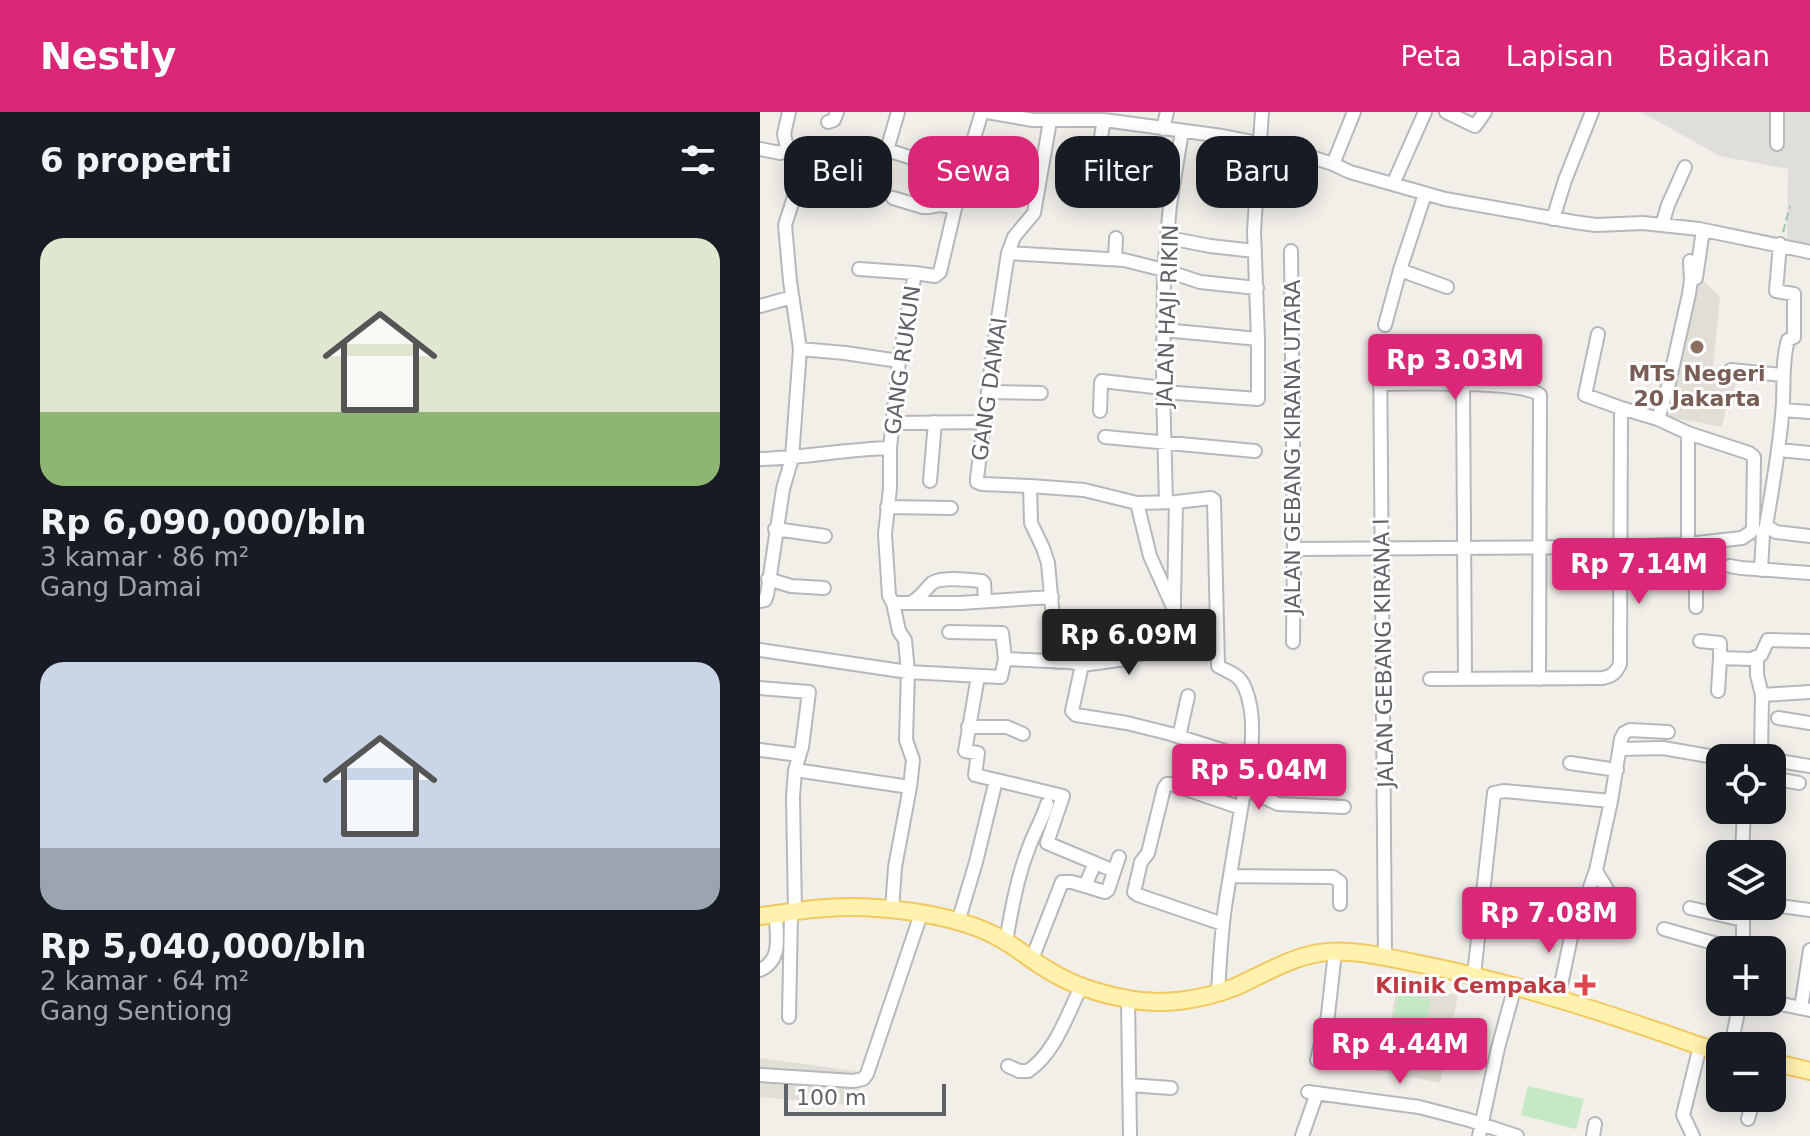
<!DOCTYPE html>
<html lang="id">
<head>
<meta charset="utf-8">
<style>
	:root { --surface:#171b24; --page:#20242c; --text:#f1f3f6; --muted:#9ea1a6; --accent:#db2777 }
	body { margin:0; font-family:"DejaVu Sans",sans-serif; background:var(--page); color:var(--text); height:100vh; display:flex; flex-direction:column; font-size:30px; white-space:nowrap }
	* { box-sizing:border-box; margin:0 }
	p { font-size:26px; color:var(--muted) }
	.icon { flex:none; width:44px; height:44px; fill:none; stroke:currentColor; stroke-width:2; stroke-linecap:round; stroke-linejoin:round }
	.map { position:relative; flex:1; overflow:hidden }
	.sheet { display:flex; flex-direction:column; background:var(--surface); width:760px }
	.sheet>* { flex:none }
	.top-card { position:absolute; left:24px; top:24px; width:760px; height:72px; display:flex; gap:16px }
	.buttons { position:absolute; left:946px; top:632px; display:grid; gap:16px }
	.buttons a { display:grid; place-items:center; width:80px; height:80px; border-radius:16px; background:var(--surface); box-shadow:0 4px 20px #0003; font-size:40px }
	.scale { position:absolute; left:24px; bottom:20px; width:162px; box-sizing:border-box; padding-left:8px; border:4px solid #5f6368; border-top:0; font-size:22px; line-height:28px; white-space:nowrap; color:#5f6368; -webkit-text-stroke:6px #fff; paint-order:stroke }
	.price { position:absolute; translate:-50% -68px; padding:0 18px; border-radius:8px; background:var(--accent); color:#fff; font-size:26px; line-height:52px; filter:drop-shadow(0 2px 4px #0008) }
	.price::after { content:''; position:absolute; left:50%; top:48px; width:24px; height:18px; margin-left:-12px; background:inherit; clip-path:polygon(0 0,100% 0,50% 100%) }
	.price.active { background:#222; color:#fff }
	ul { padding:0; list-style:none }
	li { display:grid; align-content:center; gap:16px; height:424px; padding:0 40px }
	li span { display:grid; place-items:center; height:248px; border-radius:24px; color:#555 }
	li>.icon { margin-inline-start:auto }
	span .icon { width:144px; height:144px; fill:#fffc; stroke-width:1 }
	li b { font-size:34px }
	h2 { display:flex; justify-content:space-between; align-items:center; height:96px; padding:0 40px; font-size:34px }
	.pill { padding:0 28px; border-radius:24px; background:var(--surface); box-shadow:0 4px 20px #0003; font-size:28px; line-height:72px }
	.pill.active { background:var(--accent); color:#fff }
	header { display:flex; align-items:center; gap:48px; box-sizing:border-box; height:112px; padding:0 40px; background:var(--accent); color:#fff }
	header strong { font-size:38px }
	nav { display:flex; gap:44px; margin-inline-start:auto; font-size:28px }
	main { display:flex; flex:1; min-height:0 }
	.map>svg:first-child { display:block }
	.industrial { fill:#e0deda }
	.education { fill:#e1ded6 }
	.green { fill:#c5e8c5 }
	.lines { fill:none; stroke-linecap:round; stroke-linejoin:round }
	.minor-casing { stroke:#b5b8bc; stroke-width:16 }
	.major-casing { stroke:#f2c960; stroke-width:20 }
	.path { stroke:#9cc7a9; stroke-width:2; stroke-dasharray:8 4; stroke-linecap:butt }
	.minor { stroke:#fff; stroke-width:12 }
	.major { stroke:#fff2af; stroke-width:16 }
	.education-dot { fill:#8d6e63; stroke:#fff; stroke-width:3 }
	.health-dot { fill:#e0444e; stroke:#fff; stroke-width:3 }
	.labels { text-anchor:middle; stroke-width:6; stroke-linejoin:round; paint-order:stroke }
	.street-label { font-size:22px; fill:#5f6368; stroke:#fff }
	.education-label { font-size:22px; font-weight:bold; fill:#785e54; stroke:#fff }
	.health-label { font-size:22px; font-weight:bold; fill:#be3a42; stroke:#fff; text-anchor:end }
</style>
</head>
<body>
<header>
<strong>Nestly</strong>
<nav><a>Peta</a><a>Lapisan</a><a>Bagikan</a></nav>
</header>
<main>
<section class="sheet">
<h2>6 properti<svg class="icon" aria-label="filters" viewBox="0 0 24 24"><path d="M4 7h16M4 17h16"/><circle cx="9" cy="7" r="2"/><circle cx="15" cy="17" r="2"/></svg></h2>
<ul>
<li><span style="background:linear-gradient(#dfe7d0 70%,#8fb573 0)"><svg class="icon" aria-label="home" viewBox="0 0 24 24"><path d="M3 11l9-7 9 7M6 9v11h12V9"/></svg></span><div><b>Rp 6,090,000/bln</b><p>3 kamar · 86 m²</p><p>Gang Damai</p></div></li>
<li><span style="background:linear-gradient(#c9d6e8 75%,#9aa5b1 0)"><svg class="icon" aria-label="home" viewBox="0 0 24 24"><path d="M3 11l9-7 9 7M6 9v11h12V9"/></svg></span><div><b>Rp 5,040,000/bln</b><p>2 kamar · 64 m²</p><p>Gang Sentiong</p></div></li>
</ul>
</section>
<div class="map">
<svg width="1050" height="1024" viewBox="0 0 1050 1024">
	<rect width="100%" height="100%" fill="#f1efe8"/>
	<path class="industrial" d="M881 0H1050V138L1027 131 1028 57 960 44Z"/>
	<path class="education" d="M944 123 949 124 938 164 960 185 953 256 976 260 973 295H966L962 315 904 304Z
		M637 873 698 883 680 971 589 953 601 919 616 923 620 913H630Z
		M0 946 102 960 98 994 0 985Z"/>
	<path class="green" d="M638 881 671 887 661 942 628 936Z
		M768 974 824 987 816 1017 761 1003Z"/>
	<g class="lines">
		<g class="minor-casing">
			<path id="minor" d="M138 0 127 38 203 62
				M227 0 273 8H344L462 24 523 36 573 52 590 60 685 87 814 110 836 113 883 111 939 117 1050 140
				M686 0 715 14 725 0
				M1017 0V32
				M290 9 274 101 254 125 248 141 234 233 217 366V370L222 372 270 374 271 411 283 436 288 451 297 550
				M68 10 74 8 77 0
				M403 17 407 0
				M0 37 20 41 27 36
				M573 52 594 0
				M43 57 63 61 73 50 94 58
				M633 72 665 0
				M336 76 338 41 344 8
				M665 82 640 158 687 175
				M133 86 163 95H169L180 93 194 95
				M793 107 805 68 832 0
				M902 113 908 93 925 55
				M409 126 450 134 495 139
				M1020 132 1016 179 1034 182V225L1028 228C1021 252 1025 278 1022 303 1019 340 1012 377 1006 414L1016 420 1050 424
				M531 139 534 437 533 530
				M248 141 364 148 404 158 440 170 497 176
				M355 147 356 126
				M99 157 155 161
				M936 166 943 118
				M0 194 32 185
				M625 213 640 158
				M404 218 498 227
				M620 236 625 845
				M40 237 85 241 139 249
				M971 258 1023 263
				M620 272C649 272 761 268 780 283L779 567
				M703 272 705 567
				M228 280 281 281
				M403 280 498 287V227L494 119 502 0
				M1023 298 1050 300
				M340 299 341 271 342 269 403 276
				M898 307 909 271 929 182 931 168 930 149
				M133 311 225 310
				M345 325 495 339
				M1019 338 1050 341
				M0 347C44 346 86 337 130 336
				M170 369 175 310
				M270 374 324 378 377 391 416 390 451 386 454 388 458 554C469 561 479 561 485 576 500 612 488 660 481 697 476 727 471 758 466 788 461 819 460 850 458 880
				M406 390 403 276 404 158 410 93 422 19
				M377 391 390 444 412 493
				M127 395 191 396
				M15 417 65 424
				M928 432V321
				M534 437 862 435 928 432 982 426 991 420 993 416 994 345 989 341 928 321 898 307 861 296 825 283 838 222
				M970 454 981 456 1050 461
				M1001 458 1003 422 1006 414
				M8 467 31 474 64 476
				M0 489 5 488 7 483 23 377 32 346 40 237 30 169 25 113 43 57 46 43 27 36 24 22 29 0
				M152 490C161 485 164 479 171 472 179 464 211 468 222 469L224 471 225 489
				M133 491H200L292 485
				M936 495V431
				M940 529 960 531V546L991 547 1001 543 1008 528 1050 529
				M0 538 148 560 241 565 245 547 242 521 189 520
				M997 546V563L1002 583
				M245 547 311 550 322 553 312 599 316 603 367 611 411 622 490 647
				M322 553 366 547 377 542 413 539 416 390
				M218 564 205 639 218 641 215 663 236 668
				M670 567 843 566C852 564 856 561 860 552L861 296
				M0 576 49 580 42 635 35 658 33 685 35 800
				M958 579 960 546
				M1018 606 1050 611
				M208 615H247L263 622
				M419 625 428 584
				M860 637 903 636 960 646
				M0 638 39 643
				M1001 646 1002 583 1050 580
				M1012 648 1050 654
				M810 651 857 658
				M489 653 541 669 563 672
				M35 658 150 675
				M1012 666 1039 671
				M486 677 518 692 584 695
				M982 742 984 698
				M471 764 573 765 580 770V792
				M325 774 335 751 354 759
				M1012 793 1050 798
				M821 796C827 795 834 796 841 795 863 791 839 768 836 758
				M930 796 983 808
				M132 798 135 755 150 675 153 648 146 628 148 560 145 528 139 519 133 491 129 484 125 422 130 376V336L139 249 155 161 175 164 180 160 203 62 222 0
				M198 810 216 750 236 668 303 684 287 731 335 751
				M463 812 378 783 374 780 381 750 388 741 404 676 407 672H411L481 696
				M904 817 978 838
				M246 830C251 800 257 766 268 738 273 722 282 709 287 692
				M983 838V794
				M272 847 302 770H312L345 780 348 778 359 745
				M0 858C23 848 16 824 16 803
				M714 863 734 681 744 679 851 689 861 627 864 621 870 618 908 620
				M368 887 370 1024
				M798 887 815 806 825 790 836 758 851 689
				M1012 890 1050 898
				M1041 896 1050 838
				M29 905 31 801
				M971 934 980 890
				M557 948 568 903 575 840
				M248 954 259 959H268C295 941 307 903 321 875
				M0 963 93 969 103 967 107 962 161 802
				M369 973 411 976
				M548 980 659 995 709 1008 757 1024
				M988 1007 994 986
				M542 1024 557 981
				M719 1024 738 936 755 874
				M833 1024 835 1012
				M933 1024 923 1003 940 934"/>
		</g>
		<g class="major-casing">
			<path id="major" d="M0 804C22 802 44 797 66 796 114 792 189 801 232 822 253 832 269 847 288 858 312 873 340 882 368 887 402 894 442 888 475 875 502 863 529 846 559 841 588 836 626 845 655 851 752 870 847 901 940 934L960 939
				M1012 950 1050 959"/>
		</g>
		<path class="path" d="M1023 120 1030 94"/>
		<use href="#minor" class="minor"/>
		<use href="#major" class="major"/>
	</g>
	<circle class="education-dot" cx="937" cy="235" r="8"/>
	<path class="health-dot" d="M821 861h8v8h8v8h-8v8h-8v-8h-8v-8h8z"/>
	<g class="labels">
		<g class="street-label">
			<text transform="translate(407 204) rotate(-88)" y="8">JALAN HAJI RIKIN</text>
			<text transform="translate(142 248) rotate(-82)" y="8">GANG RUKUN</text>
			<text transform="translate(229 277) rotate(-82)" y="8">GANG DAMAI</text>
			<text transform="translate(532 335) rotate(-90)" y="8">JALAN GEBANG KIRANA UTARA</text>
			<text transform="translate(623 541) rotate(-91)" y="8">JALAN GEBANG KIRANA I</text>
		</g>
		<g class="education-label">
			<text x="937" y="269">MTs Negeri<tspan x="937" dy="25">20 Jakarta</tspan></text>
		</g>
		<g class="health-label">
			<text x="807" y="881">Klinik Cempaka</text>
		</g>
	</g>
</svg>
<div class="buttons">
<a><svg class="icon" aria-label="locate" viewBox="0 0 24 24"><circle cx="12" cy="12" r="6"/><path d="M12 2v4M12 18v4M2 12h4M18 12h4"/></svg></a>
<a><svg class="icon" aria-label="layers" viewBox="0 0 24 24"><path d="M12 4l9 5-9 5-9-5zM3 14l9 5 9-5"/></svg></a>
<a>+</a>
<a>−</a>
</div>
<div class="scale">100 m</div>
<b class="price" style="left:695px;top:290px">Rp 3.03M</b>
<b class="price" style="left:879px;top:494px">Rp 7.14M</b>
<b class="price active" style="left:369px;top:565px">Rp 6.09M</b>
<b class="price" style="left:499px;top:700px">Rp 5.04M</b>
<b class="price" style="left:789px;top:843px">Rp 7.08M</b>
<b class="price" style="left:640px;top:974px">Rp 4.44M</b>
<div class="top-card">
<a class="pill">Beli</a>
<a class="pill active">Sewa</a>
<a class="pill">Filter</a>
<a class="pill">Baru</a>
</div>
</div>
</main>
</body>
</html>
